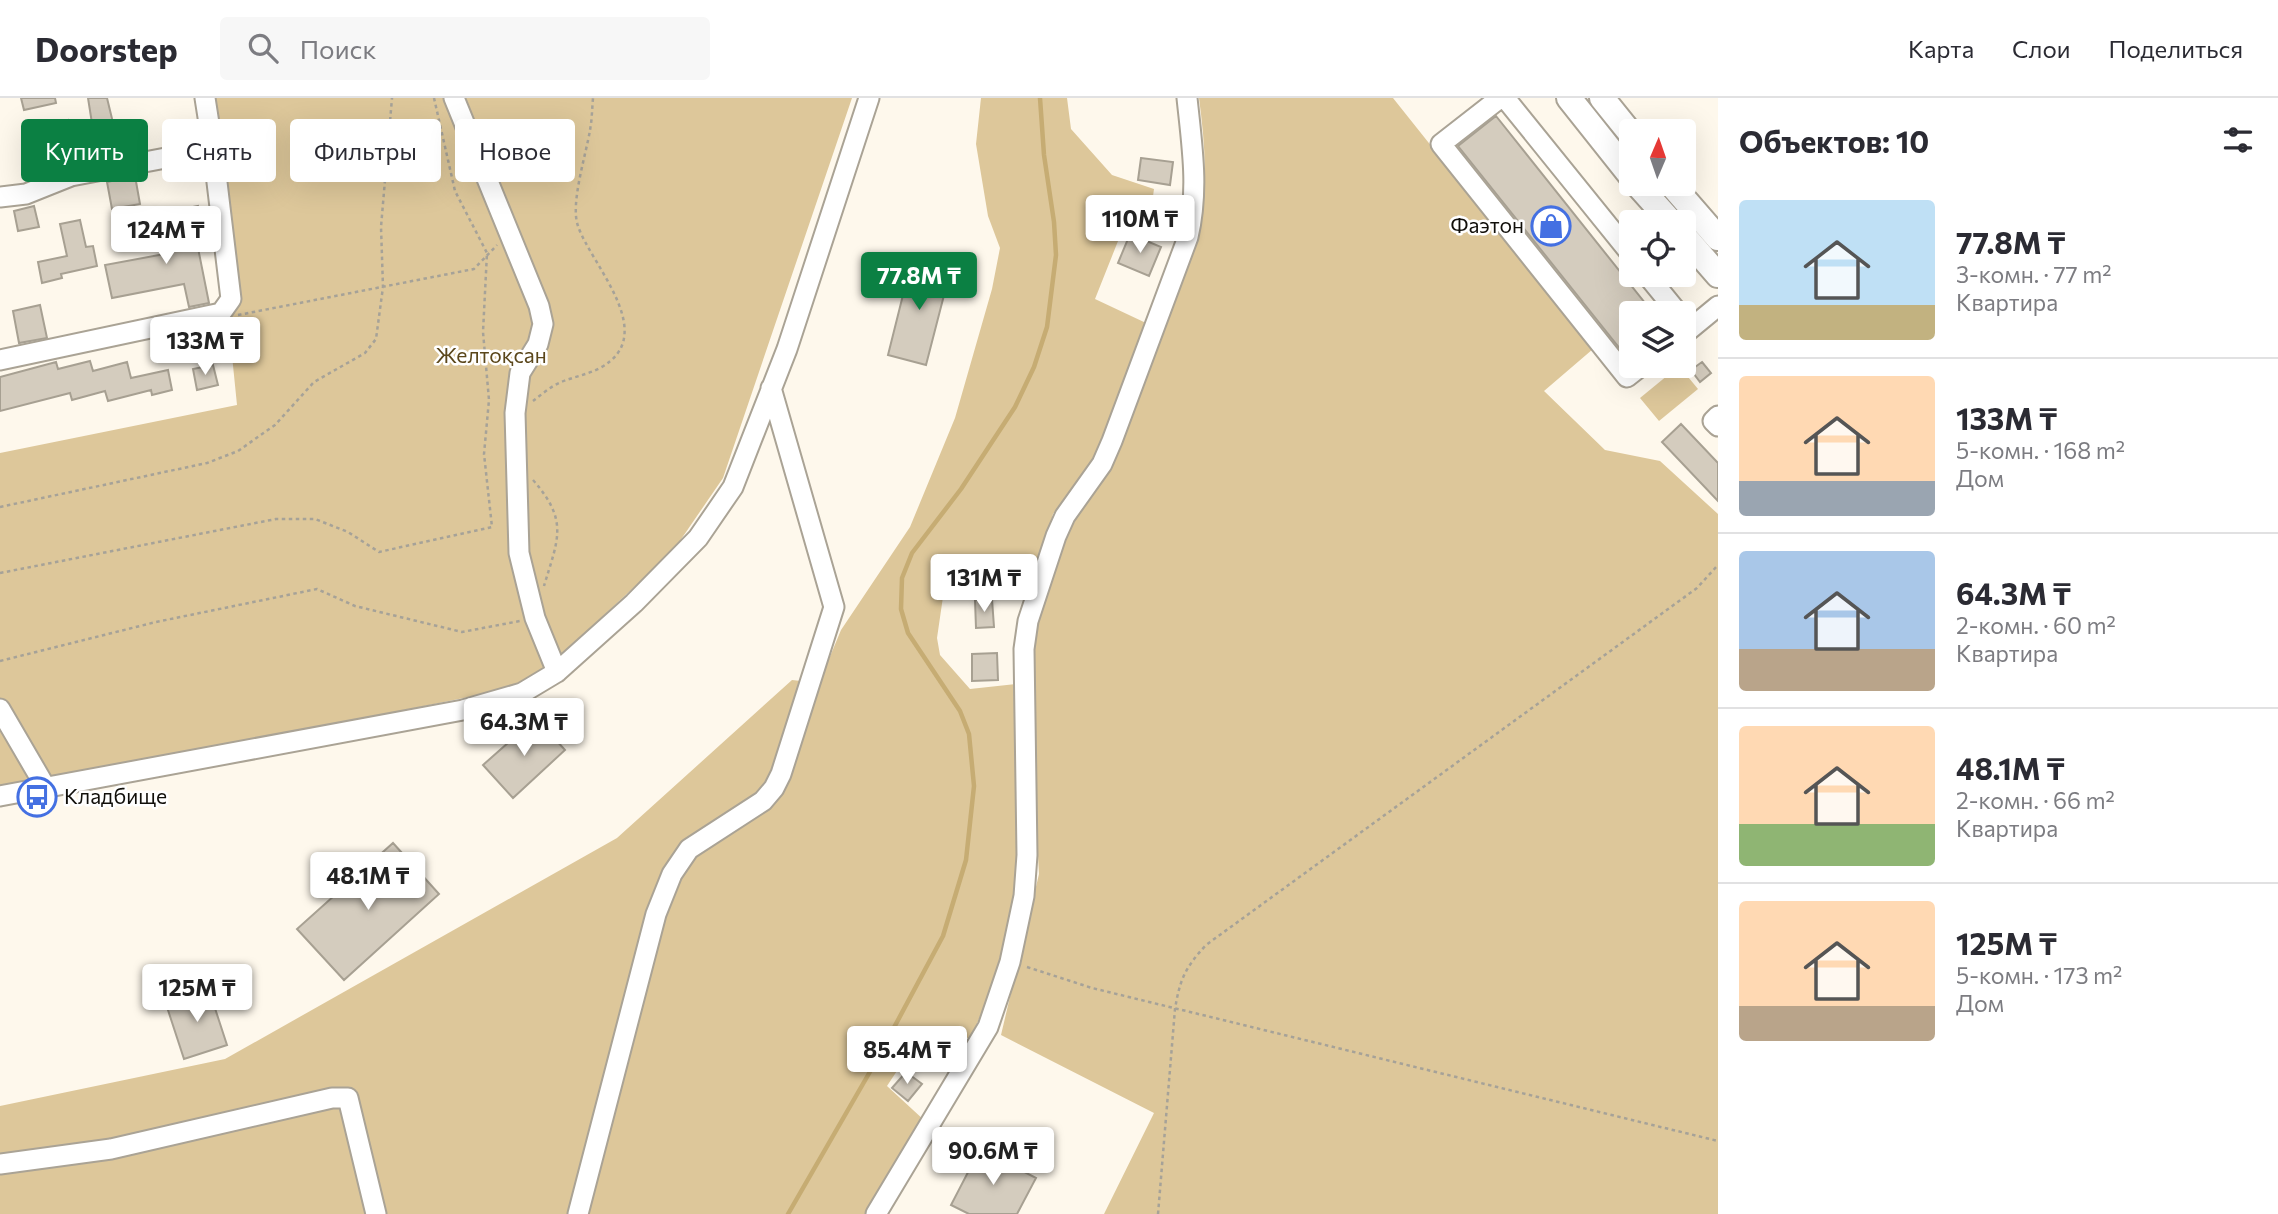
<!DOCTYPE html>
<html lang="ru">
<head>
<meta charset="utf-8">
<style>
	:root { --surface:#fff; --page:#f7f7f7; --text:#2b2b33; --muted:#7c7c81; --line:#e1e1e2; --accent:#0b8043 }
	body { margin:0; font-family:Commissioner,sans-serif; background:var(--page); color:var(--text); height:100vh; display:flex; flex-direction:column; font-size:26px; white-space:nowrap }
	* { box-sizing:border-box; margin:0 }
	p { font-size:23px; color:var(--muted) }
	.icon { flex:none; width:38px; height:38px; fill:none; stroke:currentColor; stroke-width:2; stroke-linecap:round; stroke-linejoin:round }
	.map { position:relative; flex:1; overflow:hidden }
	.panel { display:flex; flex-direction:column; background:var(--surface); width:560px }
	.panel>* { flex:none }
	.hud { position:absolute; left:21px; top:21px; width:665px; height:63px; display:flex; gap:14px }
	.needle { width:46px; rotate:2deg }
	.tools { position:absolute; left:1619px; top:21px; display:grid; gap:14px }
	.tools a { display:grid; place-items:center; width:77px; height:77px; border-radius:7px; background:var(--surface); box-shadow:0 7px 28px #0002; font-size:35px }
	.price { position:absolute; translate:-50% -60px; padding:0 16px; border-radius:7px; background:#fff; color:#222; font-size:23px; line-height:46px; filter:drop-shadow(0 2px 4px #0008) }
	.price::after { content:''; position:absolute; left:50%; top:42px; width:21px; height:16px; margin-left:-10px; background:inherit; clip-path:polygon(0 0,100% 0,50% 100%) }
	.price.current { background:var(--accent); color:#fff }
	ul { padding:0; list-style:none }
	li { display:flex; align-items:center; gap:21px; height:175px; padding:0 21px }
	li+li { border-top:2px solid var(--line) }
	li span { display:grid; place-items:center; flex:none; width:196px; height:140px; border-radius:7px; color:#555 }
	li>.icon { margin-inline-start:auto }
	span .icon { width:84px; height:84px; fill:#fffc; stroke-width:1 }
	li b { font-size:30px }
	h2 { display:flex; justify-content:space-between; align-items:center; height:84px; padding:0 21px; font-size:30px }
	.chip { padding:0 24px; border-radius:7px; background:var(--surface); box-shadow:0 7px 28px #0002; font-size:24px; line-height:63px }
	.chip.current { background:var(--accent); color:#fff }
	header { display:flex; align-items:center; gap:42px; box-sizing:border-box; height:98px; padding:0 35px; background:var(--surface); border-bottom:2px solid var(--line) }
	header strong { font-size:33px }
	nav { display:flex; gap:38px; margin-inline-start:auto; font-size:24px }
	.search { width:490px; height:63px; background:var(--page); display:flex; align-items:center; gap:18px; box-sizing:border-box; padding:0 24px; border-radius:7px; color:var(--muted); font-size:26px }
	main { display:flex; flex:1; min-height:0 }
	.map>svg:first-child { display:block }
	.green { fill:#ddc79a }
	.lines { fill:none; stroke-linecap:round; stroke-linejoin:round }
	.stream { stroke:#c6ac73; stroke-width:4.5 }
	.building { fill:#d4ccbe; stroke:#a7a092; stroke-width:2 }
	.minor-casing { stroke:#aaa395; stroke-width:23 }
	.major-casing { stroke:#aaa395; stroke-width:28 }
	.path { stroke:#a6a298; stroke-width:2.5; stroke-dasharray:3.5 3.5; stroke-linecap:butt }
	.minor { stroke:#fff; stroke-width:19 }
	.major { stroke:#fff; stroke-width:24 }
	.labels { text-anchor:middle; stroke-width:5; stroke-linejoin:round; paint-order:stroke }
	.poi-label { font-size:21px; fill:#110f0a; stroke:#fff; text-anchor:end }
	.park-label { font-size:21px; fill:#5b471b; stroke:#fff }
</style>
</head>
<body>
<header>
<strong>Doorstep</strong>
<div class="search"><svg class="icon" aria-label="search" viewBox="0 0 24 24"><circle cx="10" cy="10" r="6"/><path d="M15 15l6 6"/></svg>Поиск</div>
<nav><a>Карта</a><a>Слои</a><a>Поделиться</a></nav>
</header>
<main>
<div class="map">
<svg width="1718" height="1116" viewBox="0 0 1718 1116">
	<rect width="100%" height="100%" fill="#fef8ec"/>
	<path class="green" d="M206 0H852L723 380 673 453 561 557 522 588 273 639 0 688V355L237 307Z
		M981 0H1067L1071 31 1112 77 1154 91 1148 134 1124 128 1095 201 1146 225 1101 359 1053 416 1032 491 998 489 944 492 937 540 940 557 970 591 1016 586 1018 778 1005 840 991 892 971 940 920 938 887 988 925 1023 870 1116H0V1008L225 961 617 740 792 582 819 585 841 532 910 429 955 320 992 191 1000 150 988 118 976 46Z
		M1199 0H1393L1593 251 1544 293 1605 352 1660 363 1718 416V1116H1104L1154 1015 1001 937 1039 776 1027 562 1032 530 1069 421 1192 154C1195 142 1199 129 1201 116 1208 78 1204 38 1199 0Z
		M1679 268 1698 291 1659 323 1640 300Z"/>
	<g class="lines">
		<path class="stream" d="M788 1116 875 965 943 838 966 762 974 688 969 636 960 613 908 535 901 511 902 480 912 455 961 391 1015 309 1034 269 1047 229 1056 157 1054 124 1044 57 1040 0"/>
	</g>
	<path class="building" d="M21 0H55L56 5 24 12Z
		M88 0H107L115 33 94 38Z
		M1496 18 1653 215H1631V260L1629 262 1458 48Z
		M68 22 73 42 52 46 48 26Z
		M1141 60 1173 64 1170 87 1138 82Z
		M135 78 140 106 112 111 107 84Z
		M34 108 39 129 18 133 14 113Z
		M198 108 203 128 194 130 209 205 189 209 184 186 112 200 105 167 170 155 167 139 183 136 178 112Z
		M80 122 86 149 93 148 97 168 61 176 62 180 42 185 38 164 67 158 60 126Z
		M1130 136 1161 149 1149 178 1118 165Z
		M912 161 951 170 926 267 888 257Z
		M40 207 47 240 19 245 13 213Z
		M90 263 93 273 127 264 131 280 168 272 172 292 152 297 151 292 108 303 105 293 72 302 70 295 0 313V279L56 264 58 271Z
		M1702 264 1711 275 1700 284 1691 272Z
		M213 267 218 287 197 292 193 271Z
		M1681 326 1718 365V403L1662 344Z
		M992 501 994 529 976 530 975 502Z
		M997 555 998 582 972 583V556Z
		M536 620 565 652 513 700 483 667Z
		M393 745 439 796 344 882 297 831Z
		M209 892 227 947 184 961 166 906Z
		M906 974 922 986 908 1003 892 990Z
		M980 1051 1036 1080 1017 1116H969L951 1107Z"/>
	<g class="lines">
		<g class="minor-casing">
			<path id="minor" d="M205 0 213 51
				M454 0 539 208 543 226 538 246 520 275 515 315 519 455 535 520 557 574
				M1500 0 1441 46 1627 279 1641 268
				M1505 0 1631 156
				M0 99 26 96 71 78 213 51 231 201 221 215 0 262
				M1647 177 1678 215
				M1684 236 1718 208
				M1718 318 1713 323 1718 328
				M0 611 46 690
				M0 698 463 612 522 595 557 574 634 505 698 440 733 389 787 251 869 0
				M0 1066 111 1051 332 1000H348L376 1116
				M578 1116 656 816 672 776 689 751 763 703 774 690 781 676 834 509 771 290
				M876 1116 988 929 1010 864 1024 798 1027 757 1024 551 1028 523 1056 438 1065 418 1102 366 1112 343 1188 139C1199 91 1192 48 1187 0"/>
		</g>
		<g class="major-casing">
			<path id="major" d="M1569 0 1631 78
				M1602 0 1631 36
				M1637 86 1671 124
				M1671 86 1718 140
				M1684 138 1718 177"/>
		</g>
		<path class="path" d="M238 217 474 171 497 147
			M533 303C541 297 550 289 559 285 572 279 587 277 600 270 661 237 591 167 578 128 570 106 586 57 590 32 592 22 592 11 593 0
			M533 382C569 423 558 441 544 488
			M0 409 207 365 238 353 275 327 314 284 365 255 376 241 383 189 381 129 392 0
			M0 475 276 421H315L348 434 379 454 492 429 484 356 489 302 483 234 487 155 455 93 434 0
			M0 563 156 524 317 491 355 508 462 534 520 523
			M1027 869 1092 890 1718 1043
			M1158 1116 1175 911C1180 881 1185 870 1206 847L1697 490 1718 467"/>
		<use href="#minor" class="minor"/>
		<use href="#major" class="major"/>
	</g>
	<defs>
		<g id="shop-ring" transform="scale(2.0125)"><circle r="9.5" fill="#fff" stroke="#4470e2" stroke-width="1.5"/><path d="M-5-2.5h2.3a2.7 3.5 0 0 1 5.4 0H5L5.5 6h-11ZM-1.5-2.5h3a1.5 2.3 0 0 0-3 0Z" fill="#4470e2"/></g>
		<g id="bus-ring" transform="scale(2.0125)"><circle r="9.5" fill="#fff" stroke="#4470e2" stroke-width="1.5"/><path d="M-5-6H5V4H4V6H2V4H-2V6H-4V4H-5ZM-3.5-4V0h7V-4ZM-3.5 1.2v1.5H-2V1.2ZM2 1.2v1.5H3.5V1.2Z" fill="#4470e2"/></g>
	</defs>
	<g fill-rule="evenodd">
		<use href="#shop-ring" x="1551" y="128"/>
		<use href="#bus-ring" x="37" y="699"/>
	</g>
	<g class="labels">
		<g class="poi-label">
			<text x="1524" y="135">Фаэтон</text>
			<text x="64" y="706" text-anchor="start">Кладбище</text>
		</g>
		<g class="park-label">
			<text x="491" y="265">Желтоқсан</text>
		</g>
	</g>
</svg>
<div class="tools">
<a><svg class="needle" viewBox="-14 -14 28 28"><path d="M0-13l5 13h-10z" fill="#e53935"/><path d="M0 13l5-13h-10z" fill="#7c7c81"/></svg></a>
<a><svg class="icon" aria-label="locate" viewBox="0 0 24 24"><circle cx="12" cy="12" r="6"/><path d="M12 2v4M12 18v4M2 12h4M18 12h4"/></svg></a>
<a><svg class="icon" aria-label="layers" viewBox="0 0 24 24"><path d="M12 4l9 5-9 5-9-5zM3 14l9 5 9-5"/></svg></a>
</div>
<b class="price" style="left:1140px;top:157px">110M ₸</b>
<b class="price" style="left:166px;top:168px">124M ₸</b>
<b class="price current" style="left:919px;top:214px">77.8M ₸</b>
<b class="price" style="left:205px;top:279px">133M ₸</b>
<b class="price" style="left:984px;top:516px">131M ₸</b>
<b class="price" style="left:524px;top:660px">64.3M ₸</b>
<b class="price" style="left:368px;top:814px">48.1M ₸</b>
<b class="price" style="left:197px;top:926px">125M ₸</b>
<b class="price" style="left:907px;top:988px">85.4M ₸</b>
<b class="price" style="left:993px;top:1089px">90.6M ₸</b>
<div class="hud">
<a class="chip current">Купить</a>
<a class="chip">Снять</a>
<a class="chip">Фильтры</a>
<a class="chip">Новое</a>
</div>
</div>
<section class="panel">
<h2>Объектов: 10<svg class="icon" aria-label="filters" viewBox="0 0 24 24"><path d="M4 7h16M4 17h16"/><circle cx="9" cy="7" r="2"/><circle cx="15" cy="17" r="2"/></svg></h2>
<ul>
<li><span style="background:linear-gradient(#bfe0f5 75%,#c2b280 0)"><svg class="icon" aria-label="home" viewBox="0 0 24 24"><path d="M3 11l9-7 9 7M6 9v11h12V9"/></svg></span><div><b>77.8M ₸</b><p>3-комн. · 77 m²</p><p>Квартира</p></div></li>
<li><span style="background:linear-gradient(#ffd9b3 75%,#9aa5b1 0)"><svg class="icon" aria-label="home" viewBox="0 0 24 24"><path d="M3 11l9-7 9 7M6 9v11h12V9"/></svg></span><div><b>133M ₸</b><p>5-комн. · 168 m²</p><p>Дом</p></div></li>
<li><span style="background:linear-gradient(#a9c7e8 70%,#b9a48a 0)"><svg class="icon" aria-label="home" viewBox="0 0 24 24"><path d="M3 11l9-7 9 7M6 9v11h12V9"/></svg></span><div><b>64.3M ₸</b><p>2-комн. · 60 m²</p><p>Квартира</p></div></li>
<li><span style="background:linear-gradient(#ffd9b3 70%,#8fb573 0)"><svg class="icon" aria-label="home" viewBox="0 0 24 24"><path d="M3 11l9-7 9 7M6 9v11h12V9"/></svg></span><div><b>48.1M ₸</b><p>2-комн. · 66 m²</p><p>Квартира</p></div></li>
<li><span style="background:linear-gradient(#ffd9b3 75%,#b9a48a 0)"><svg class="icon" aria-label="home" viewBox="0 0 24 24"><path d="M3 11l9-7 9 7M6 9v11h12V9"/></svg></span><div><b>125M ₸</b><p>5-комн. · 173 m²</p><p>Дом</p></div></li>
</ul>
</section>
</main>
</body>
</html>
